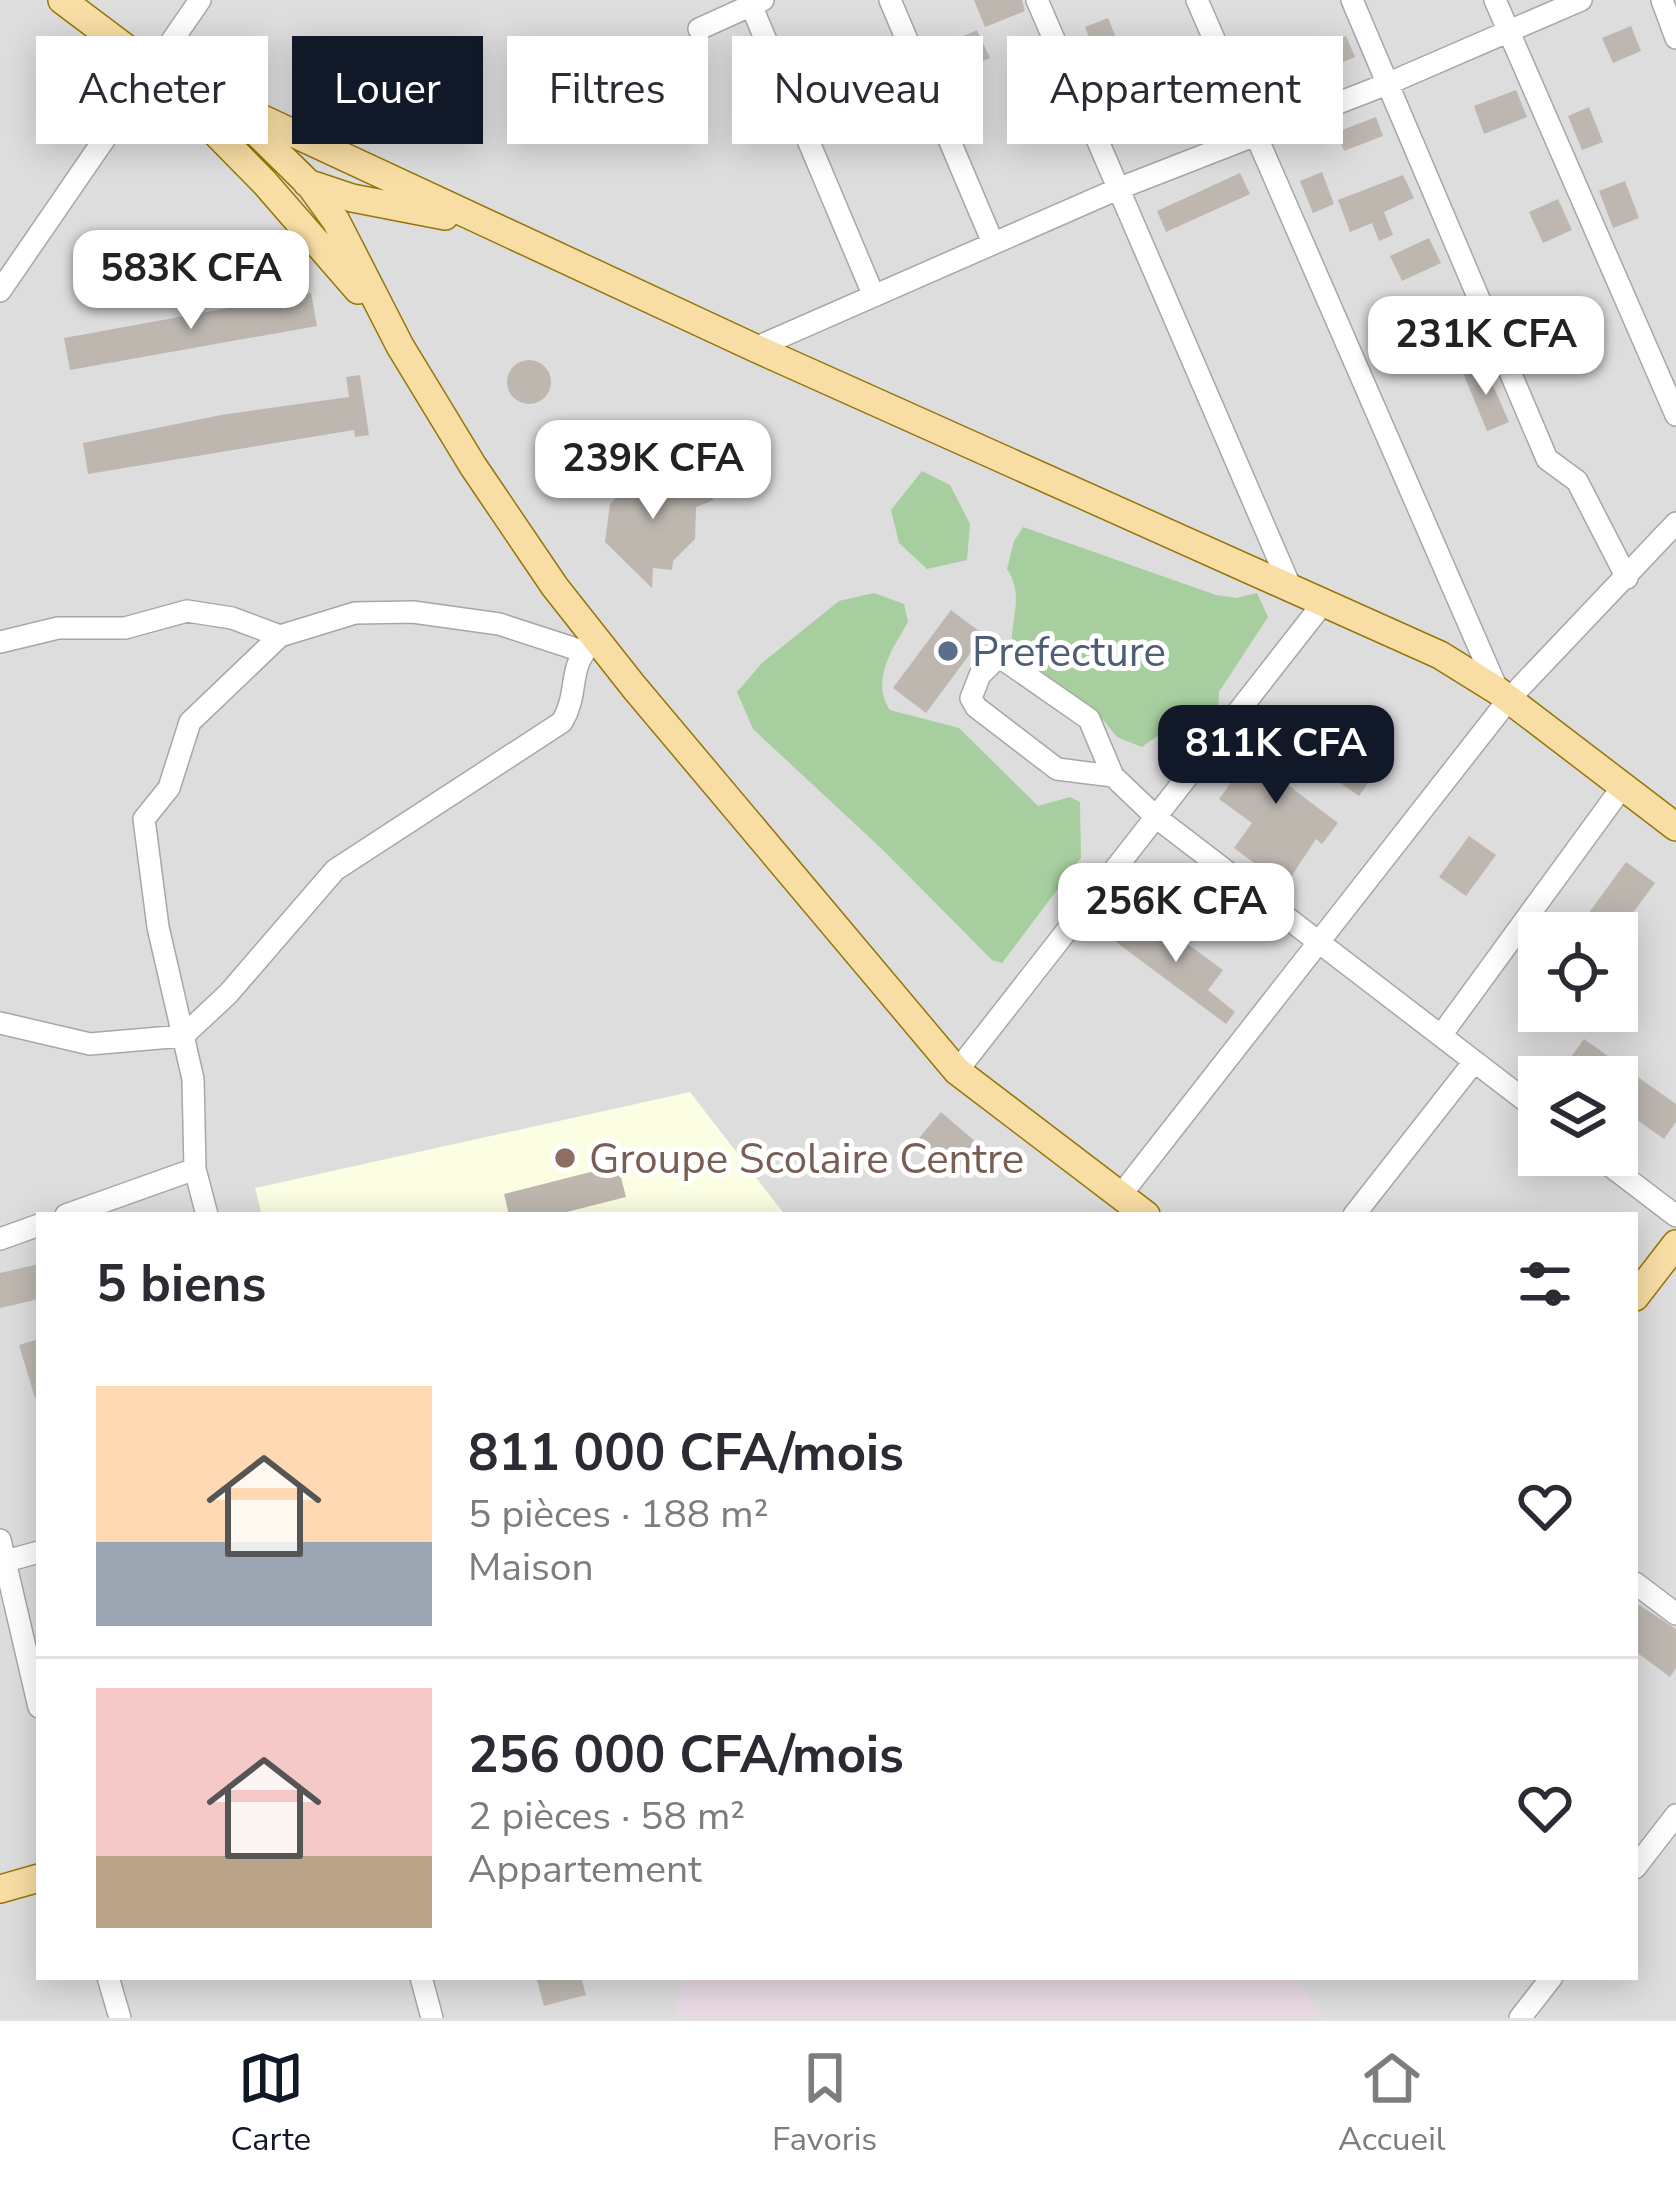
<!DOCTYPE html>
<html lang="fr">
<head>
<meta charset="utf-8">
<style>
	:root { --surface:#fff; --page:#f2f2f3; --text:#2b2b33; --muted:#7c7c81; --line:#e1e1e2; --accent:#111827 }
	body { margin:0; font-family:"Nunito Sans",sans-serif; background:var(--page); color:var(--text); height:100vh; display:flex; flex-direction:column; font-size:45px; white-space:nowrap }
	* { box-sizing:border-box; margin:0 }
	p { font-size:39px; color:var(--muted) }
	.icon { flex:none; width:66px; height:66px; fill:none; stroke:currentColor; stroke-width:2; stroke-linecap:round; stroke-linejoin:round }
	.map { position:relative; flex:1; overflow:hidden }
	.drawer { position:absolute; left:36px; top:1212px; width:1602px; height:768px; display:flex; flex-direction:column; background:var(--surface); border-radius:0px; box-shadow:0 6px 30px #0003 }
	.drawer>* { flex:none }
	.top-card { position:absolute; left:36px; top:36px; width:1605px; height:108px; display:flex; gap:24px }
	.fabs { position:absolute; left:1518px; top:912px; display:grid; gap:24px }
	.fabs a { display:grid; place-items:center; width:120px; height:120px; border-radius:0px; background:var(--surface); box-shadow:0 6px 30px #0003; font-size:60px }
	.price { position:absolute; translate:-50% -102px; padding:0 27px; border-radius:24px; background:#fff; color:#222; font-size:39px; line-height:78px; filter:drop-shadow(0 3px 6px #0008) }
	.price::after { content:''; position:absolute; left:50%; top:72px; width:36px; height:27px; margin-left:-18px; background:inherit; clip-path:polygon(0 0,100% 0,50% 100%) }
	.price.selected { background:var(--accent); color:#fff }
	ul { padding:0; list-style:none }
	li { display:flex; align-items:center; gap:36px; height:300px; padding:0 60px }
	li+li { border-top:3px solid var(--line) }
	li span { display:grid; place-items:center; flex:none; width:336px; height:240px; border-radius:0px; color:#555 }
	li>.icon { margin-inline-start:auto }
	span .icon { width:144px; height:144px; fill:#fffc; stroke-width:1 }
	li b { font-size:51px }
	h2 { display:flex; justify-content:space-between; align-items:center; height:144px; padding:0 60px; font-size:51px }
	.pill { padding:0 42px; border-radius:0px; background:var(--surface); box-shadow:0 6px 30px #0003; font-size:42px; line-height:108px }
	.pill.selected { background:var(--accent); color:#fff }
	.tabs { display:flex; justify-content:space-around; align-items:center; height:168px; border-top:3px solid var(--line); background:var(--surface); font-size:33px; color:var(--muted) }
	.tabs a { display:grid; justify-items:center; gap:6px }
	.tabs .selected { color:var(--accent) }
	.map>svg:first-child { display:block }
	.residential { fill:#dedddd; fill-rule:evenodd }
	.industrial { fill:#e9d9e4 }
	.education { fill:#fbfee2 }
	.forest { fill:#a6ce9e }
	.building { fill:#bdb7b0 }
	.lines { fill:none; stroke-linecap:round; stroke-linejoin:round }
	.minor-casing { stroke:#a7a7a7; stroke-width:24 }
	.major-casing { stroke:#967606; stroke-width:30 }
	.minor { stroke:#fff; stroke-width:21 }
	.major { stroke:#f8dda4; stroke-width:27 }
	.service-dot { fill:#5c6f8a; stroke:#fff; stroke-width:4.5 }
	.education-dot { fill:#8d6e63; stroke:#fff; stroke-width:4.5 }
	.labels { text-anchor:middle; stroke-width:10; stroke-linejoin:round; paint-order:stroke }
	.service-label { font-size:42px; fill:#4e5e75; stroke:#fff; text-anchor:start }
	.education-label { font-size:42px; fill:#785e54; stroke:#fff; text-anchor:start }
</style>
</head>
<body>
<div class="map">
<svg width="1676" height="2018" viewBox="0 0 1676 2018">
	<rect width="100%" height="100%" fill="#f0eee7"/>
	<path class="residential" d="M0 0H1676V2018H0ZM1539 933H1617V1011H1539ZM1539 1077H1617V1155H1539ZM39 1215H1635V1977H39Z"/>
	<path class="industrial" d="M684 1977H1295L1324 2018H675Z"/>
	<path class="education" d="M690 1092 785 1215H262L255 1188Z"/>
	<path class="forest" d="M922 471 950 485 970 524 967 560 927 569 899 543 891 510Z
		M1023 527 1216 595 1236 598 1257 593 1268 617 1219 692 1218 712 1207 731C1178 721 1165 730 1142 747L1117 737 1104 721 1013 659C1006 626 1027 599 1007 569L1014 541Z
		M874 593 904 604 908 622C893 648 870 681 890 710L959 728 1038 806 1070 797 1080 802 1081 858 1002 963 992 960 884 851 753 729 737 692 762 663 839 601Z"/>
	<path class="building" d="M974 0H1022L1025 11 985 27Z
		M1108 18 1131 75 1108 85 1085 27Z
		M1631 26 1641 51 1613 63 1602 38Z
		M977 30 990 58 953 75 940 47Z
		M1346 36 1355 57 1261 95 1252 74Z
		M1177 71 1198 121 1174 131 1153 81Z
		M1516 90 1527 117 1484 134 1474 106Z
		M1589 107 1603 142 1582 150 1568 116Z
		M1376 117 1383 136 1344 151 1337 132Z
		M1322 172 1334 204 1313 213 1300 181Z
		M1240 173 1250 194 1166 232 1157 211Z
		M1403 175 1414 198 1384 212 1393 235 1379 241 1372 223 1350 232 1338 200Z
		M1625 181 1639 218 1613 228 1599 191Z
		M1558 199 1572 230 1543 243 1529 212Z
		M1429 238 1441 263 1402 281 1390 256Z
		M311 293 317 326 70 370 64 338Z
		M507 382a22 22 0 1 1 44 0a22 22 0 1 1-44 0Z
		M1484 365 1509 422 1487 431 1463 373Z
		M360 375 369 435 355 437 354 430 88 474 83 443 221 415 349 397 346 377Z
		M647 461 683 490 691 481 714 500 696 507 695 539 673 561 672 570 653 568 652 588 605 542 610 504 633 481 625 473H647Z
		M951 610 984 635 926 713 893 688Z
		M1281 715 1307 734 1279 771 1283 775 1280 779 1338 823 1322 844 1316 839 1285 886 1234 848 1252 823 1219 799Z
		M1347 764 1370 780 1359 796 1336 780Z
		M1469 836 1496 855 1466 896 1439 877Z
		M1626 862 1655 883 1618 933H1592L1580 925Z
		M1119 921 1147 942 1160 924 1223 970 1208 990 1235 1012 1226 1024 1108 936Z
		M1584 1039 1676 1104V1122L1664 1139 1617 1106V1077H1575L1563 1068Z
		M941 1112 977 1143 950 1175 914 1144Z
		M618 1165 626 1197 555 1215H509L504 1194Z
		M39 1264V1299L0 1308V1273Z
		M39 1339V1397L35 1398 19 1345Z
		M1639 1605 1676 1629V1668L1670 1677 1635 1651V1610Z
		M536 1977H581L586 1995 544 2006Z"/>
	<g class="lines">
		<g class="minor-casing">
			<path id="minor" d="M890 0 993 243
				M1037 0 1290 586
				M1197 0 1498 691
				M1352 0 1547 459 1577 481 1627 578
				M1495 0 1676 415
				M1662 0 1676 38
				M751 5 873 294
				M699 29 763 0
				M0 291 200 0
				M755 348 1120 188 1387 84 1581 0
				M0 642 58 628H125L187 611 232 618 280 636 355 613 413 612 499 624 582 651
				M1113 776 1057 769 976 707 971 698 980 675 996 659 1004 660 1089 719 1113 776 1157 818 1539 1111
				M0 1023 90 1044 183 1036 228 994 335 870 562 722C581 690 565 665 596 640
				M1442 1034 1623 786
				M957 1071 1324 602
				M1596 1155 1676 1216
				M1120 1196 1509 699 1676 523
				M66 1215 195 1169
				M207 1215 195 1169 193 1079 158 927 144 819 169 788 190 722 280 636
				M1354 1215 1474 1062
				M0 1239 39 1225
				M0 1540 39 1707
				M6 1561 39 1552
				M1635 1583 1676 1614
				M1635 1868 1676 1815
				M108 1977 120 2018
				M421 1977 432 2018
				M1520 2018 1552 1977"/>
		</g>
		<g class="major-casing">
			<path id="major" d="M62 0 151 67 265 183 358 290
				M151 67 755 348 1440 655 1498 691 1676 827
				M245 121 310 185 336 221 400 346 473 466 555 587 634 687 957 1071 1146 1215
				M307 183 352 198 445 216
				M1635 1297 1676 1244
				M0 1889 39 1878"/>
		</g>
		<use href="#minor" class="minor"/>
		<use href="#major" class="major"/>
	</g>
	<circle class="service-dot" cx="948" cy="651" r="12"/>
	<circle class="education-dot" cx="565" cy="1158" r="12"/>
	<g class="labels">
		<g class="service-label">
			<text x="972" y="666">Prefecture</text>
		</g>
		<g class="education-label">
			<text x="589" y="1173">Groupe Scolaire Centre</text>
		</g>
	</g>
</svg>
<div class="fabs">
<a><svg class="icon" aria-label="locate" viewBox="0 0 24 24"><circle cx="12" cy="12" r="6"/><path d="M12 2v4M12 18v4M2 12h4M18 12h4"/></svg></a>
<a><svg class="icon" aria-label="layers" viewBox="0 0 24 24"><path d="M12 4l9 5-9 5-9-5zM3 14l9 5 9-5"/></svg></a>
</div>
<b class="price" style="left:191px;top:332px">583K CFA</b>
<b class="price" style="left:1486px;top:398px">231K CFA</b>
<b class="price" style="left:653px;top:522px">239K CFA</b>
<b class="price selected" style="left:1276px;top:807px">811K CFA</b>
<b class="price" style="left:1176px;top:965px">256K CFA</b>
<div class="top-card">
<a class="pill">Acheter</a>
<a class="pill selected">Louer</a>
<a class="pill">Filtres</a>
<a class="pill">Nouveau</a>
<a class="pill">Appartement</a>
</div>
<section class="drawer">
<h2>5 biens<svg class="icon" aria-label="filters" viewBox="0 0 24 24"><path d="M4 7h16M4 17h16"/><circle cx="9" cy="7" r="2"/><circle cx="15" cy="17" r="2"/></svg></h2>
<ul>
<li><span style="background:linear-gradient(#ffd9b3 65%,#9aa5b1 0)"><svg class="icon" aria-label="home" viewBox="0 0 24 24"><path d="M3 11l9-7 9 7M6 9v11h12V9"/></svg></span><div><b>811 000 CFA/mois</b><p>5 pièces · 188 m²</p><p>Maison</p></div><svg class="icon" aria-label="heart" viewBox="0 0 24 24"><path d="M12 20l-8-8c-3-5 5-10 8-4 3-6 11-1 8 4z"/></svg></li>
<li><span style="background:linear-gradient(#f6c9c9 70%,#b9a48a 0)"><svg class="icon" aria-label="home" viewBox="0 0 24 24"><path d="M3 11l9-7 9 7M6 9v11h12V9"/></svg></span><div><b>256 000 CFA/mois</b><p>2 pièces · 58 m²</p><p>Appartement</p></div><svg class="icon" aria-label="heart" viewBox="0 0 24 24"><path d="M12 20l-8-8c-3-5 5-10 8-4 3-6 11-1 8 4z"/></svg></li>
</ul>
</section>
</div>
<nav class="tabs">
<a class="selected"><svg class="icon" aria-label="map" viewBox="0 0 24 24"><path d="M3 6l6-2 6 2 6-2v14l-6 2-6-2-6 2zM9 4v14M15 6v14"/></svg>Carte</a>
<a><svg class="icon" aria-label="saved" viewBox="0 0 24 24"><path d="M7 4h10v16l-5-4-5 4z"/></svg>Favoris</a>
<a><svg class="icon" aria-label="home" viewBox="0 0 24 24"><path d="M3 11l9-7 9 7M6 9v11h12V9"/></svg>Accueil</a>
</nav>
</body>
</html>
